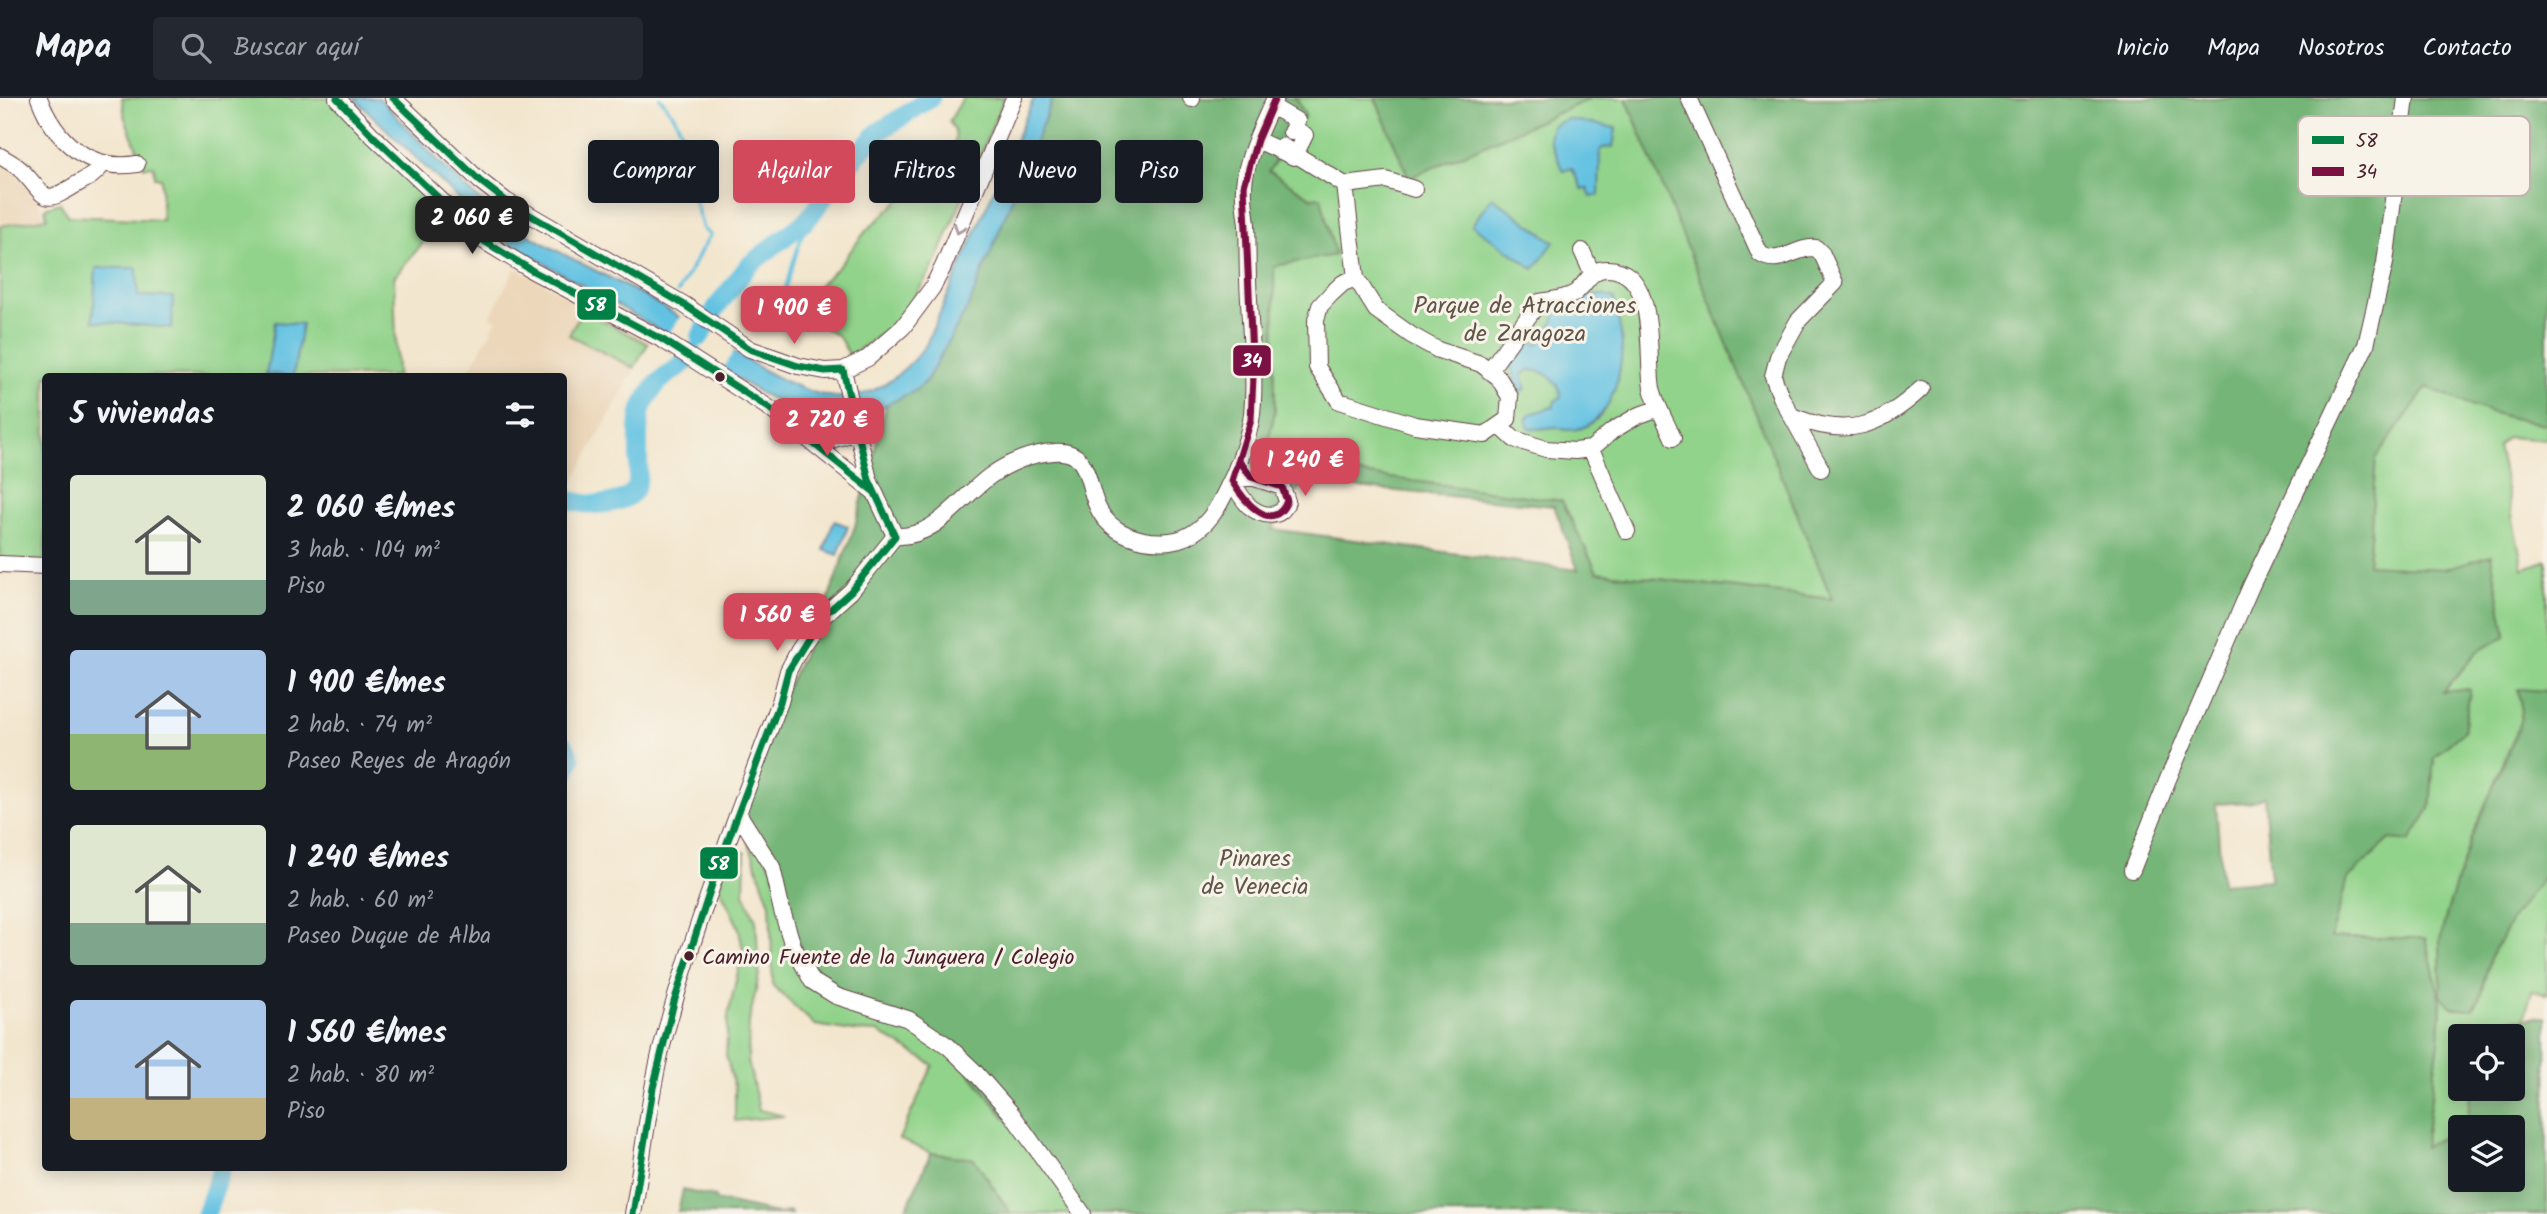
<!DOCTYPE html>
<html lang="es">
<head>
<meta charset="utf-8">
<style>
	:root { --surface:#171b24; --page:#242831; --text:#f1f3f6; --muted:#9ea1a6; --line:#363941; --accent:#d1495b }
	body { margin:0; font-family:Kalam,sans-serif; background:var(--page); color:var(--text); height:100vh; display:flex; flex-direction:column; font-size:26px; white-space:nowrap }
	* { box-sizing:border-box; margin:0 }
	p { font-size:23px; color:var(--muted) }
	.icon { flex:none; width:38px; height:38px; fill:none; stroke:currentColor; stroke-width:2; stroke-linecap:round; stroke-linejoin:round }
	.map { position:relative; flex:1; overflow:hidden }
	.sheet { position:absolute; left:42px; top:275px; width:525px; height:798px; display:flex; flex-direction:column; background:var(--surface); border-radius:7px; box-shadow:0 4px 18px #0003 }
	.sheet>* { flex:none }
	.guide { position:absolute; left:588px; top:42px; width:665px; height:63px; display:flex; gap:14px }
	.controls { position:absolute; left:2448px; top:926px; display:grid; gap:14px }
	.controls a { display:grid; place-items:center; width:77px; height:77px; border-radius:7px; background:var(--surface); box-shadow:0 4px 18px #0003; font-size:35px }
	.price { position:absolute; translate:-50% -60px; padding:0 16px; border-radius:14px; background:var(--accent); color:#fff; font-size:23px; line-height:46px; filter:drop-shadow(0 2px 4px #0008) }
	.price::after { content:''; position:absolute; left:50%; top:42px; width:21px; height:16px; margin-left:-10px; background:inherit; clip-path:polygon(0 0,100% 0,50% 100%) }
	.price.active { background:#222; color:#fff }
	ul { padding:0; list-style:none }
	li { display:flex; align-items:center; gap:21px; height:175px; padding:0 28px }
	li span { display:grid; place-items:center; flex:none; width:196px; height:140px; border-radius:7px; color:#555 }
	li>.icon { margin-inline-start:auto }
	span .icon { width:84px; height:84px; fill:#fffc; stroke-width:1 }
	li b { font-size:30px }
	h2 { display:flex; justify-content:space-between; align-items:center; height:84px; padding:0 28px; font-size:30px }
	.tag { padding:0 24px; border-radius:7px; background:var(--surface); box-shadow:0 4px 18px #0003; font-size:24px; line-height:63px }
	.tag.active { background:var(--accent); color:#fff }
	header { display:flex; align-items:center; gap:42px; box-sizing:border-box; height:98px; padding:0 35px; background:var(--surface); border-bottom:2px solid var(--line) }
	header strong { font-size:33px }
	nav { display:flex; gap:38px; margin-inline-start:auto; font-size:24px }
	.search { width:490px; height:63px; background:var(--page); display:flex; align-items:center; gap:18px; box-sizing:border-box; padding:0 24px; border-radius:7px; color:var(--muted); font-size:26px }
	.map>svg:first-child { display:block }
	.built { fill:#ecd7ba }
	.green { fill:#92d38b; stroke:#6e795b; stroke-width:2 }
	.forest { fill:#75b577; stroke:#606a51; stroke-width:2; fill-rule:evenodd }
	.water { fill:#64c2e2; stroke:#577086; stroke-width:2 }
	.pier { fill:#f3e6ce }
	.lines { fill:none; stroke-linecap:round; stroke-linejoin:round }
	.stream { stroke:#64c2e2; stroke-width:3.5 }
	.river { stroke:#64c2e2; stroke-width:19 }
	.minor-casing { stroke:#633d43; stroke-width:18 }
	.minor { stroke:#fff; stroke-width:16 }
	.bus-1-casing { stroke:#f7f3e8; stroke-width:12 }
	.bus-2-casing { stroke:#f7f3e8; stroke-width:12 }
	.bus-1 { stroke:#008045; stroke-width:7 }
	.bus-2 { stroke:#7a1142; stroke-width:7 }
	.oneway { stroke:#ae9aa0 }
	.bus-dot { fill:#4a1f2b; stroke:#f7f3e8; stroke-width:2.5 }
	.labels { text-anchor:middle; stroke-width:6; stroke-linejoin:round; paint-order:stroke }
	.bus-label { font-size:22px; fill:#4a1f2b; stroke:#f7f3e8; text-anchor:start }
	.park-label { font-size:24px; fill:#605548; stroke:#f7f3e8 }
	.key { fill:#f7f3e8; stroke:#c3b3af; stroke-width:2 }
	.key-label { font-size:19px; fill:#4a1f2b }
	.line-badge { stroke:#f7f3e8; stroke-width:2.5 }
	.badge-label { font-size:19px; text-anchor:middle; font-weight:bold; fill:#fff }
</style>
</head>
<body>
<header>
<strong>Mapa</strong>
<div class="search"><svg class="icon" aria-label="search" viewBox="0 0 24 24"><circle cx="10" cy="10" r="6"/><path d="M15 15l6 6"/></svg>Buscar aquí</div>
<nav><a>Inicio</a><a>Mapa</a><a>Nosotros</a><a>Contacto</a></nav>
</header>
<div class="map">
<svg width="2547" height="1116" viewBox="0 0 2547 1116">
	<rect width="100%" height="100%" fill="#f7f3e8"/>
	<filter id="ink" filterUnits="userSpaceOnUse"><feTurbulence type="fractalNoise" baseFrequency=".0143" numOctaves="2"/><feDisplacementMap in="SourceGraphic" scale="14" xChannelSelector="R" yChannelSelector="G"/><feConvolveMatrix kernelMatrix="1 2 1 2 8 2 1 2 1" color-interpolation-filters="sRGB"/></filter>
	<filter id="wash" filterUnits="userSpaceOnUse"><feTurbulence type="fractalNoise" baseFrequency=".00686" numOctaves="4" result="noise"/><feDisplacementMap in="SourceGraphic" scale="28" xChannelSelector="R" yChannelSelector="G"/><feGaussianBlur stdDeviation="1.57" result="paint"/><feColorMatrix in="noise" values="0 0 0 0 0 0 0 0 0 0 0 0 0 0 0 0 0 1.4 0 .05"/><feComposite in="paint" operator="in"/></filter>
	<g filter="url(#wash)">
		<rect width="100%" height="100%" fill="#f3e6ce"/>
		<path class="built" d="M0 66 14 73 27 87 31 96 38 101 44 120 0 128Z
			M515 170 650 243 573 384 564 379V278H466L497 222 490 219Z"/>
		<path class="green" d="M122 0H337L448 115 394 179 397 278H46L45 466 0 464V128L47 120 45 110 60 105 68 118 162 122 161 80 155 79 154 68 144 69 125 20Z
			M963 0H1004L936 164 900 222 850 258 839 239 799 213 809 197 839 168 866 133 950 55C956 44 959 34 949 24Z
			M1296 0H1375L1409 80 1592 0H1626L1833 501 1597 474 1562 403 1264 363 1275 313 1274 168 1335 157 1312 100 1269 73 1277 60 1279 61 1305 17Z
			M582 212 648 246 634 270 569 237Z
			M2427 289C2466 305 2505 323 2547 326V342L2507 339 2498 348 2523 471 2547 462V593L2518 592 2522 613 2518 631 2471 740 2447 814 2440 842 2441 897 2479 902 2490 860 2514 817 2547 774V896L2532 893 2524 921 2483 922 2479 938H2460V990L2471 991 2467 1027 2424 1050 2439 944 2441 903 2425 840H2331L2347 781 2390 741 2430 711 2434 659 2464 633 2470 591 2442 595 2477 554 2491 458 2444 471 2368 468 2376 360Z
			M738 715 870 909 948 948 1083 1116H1011L974 1061 931 1055 899 1041 933 967 878 934 852 933 815 927 773 888 770 806Z
			M725 750 745 754 744 795 756 822 759 877 749 924 748 963 759 1012 784 1018 735 1023V992L726 957 728 918 743 851 738 828 720 790Z"/>
		<path class="forest" d="M1053 0H1296L1305 17 1269 73 1312 100 1321 99 1335 157 1274 168 1275 313 1264 363 1562 403 1597 474 1832 501 1626 0H2547V326C2504 322 2467 306 2427 289L2376 360 2368 467 2444 471 2491 457 2506 538 2477 554 2443 594 2470 591 2464 633 2434 659 2430 711 2410 743 2390 741 2347 781 2331 840H2425L2441 903 2439 944 2424 1049 2460 1030V1082H2513V1029H2463L2467 1027 2471 991 2513 990V938H2479L2483 922 2546 919 2547 1116H1083L948 948 812 883 772 769 738 715 780 604 821 520 855 428 887 306 926 283 969 207ZM1303 384 1554 408 1578 472 1272 431ZM2264 699 2271 782 2222 786 2216 706 2249 704Z
			M1375 0H1592L1409 80Z
			M2518 591 2547 593V774L2514 817 2490 860 2479 902 2473 911 2452 910 2441 897 2440 842 2447 814 2471 740 2518 631 2522 613Z
			M931 1055 974 1061 1011 1116H904Z
			M683 1092 715 1099V1102L781 1116 789 1113 792 1116H711L678 1113Z"/>
		<path class="water" d="M354 0H379C418 40 456 86 501 119 555 157 618 180 673 215 717 242 777 288 828 298 869 306 903 277 926 247L1034 0H1053L969 207 926 283 916 292 872 314 833 317 806 315 762 296 641 221 497 138Z
			M1567 21 1616 30 1613 49 1602 50 1600 53 1599 97 1591 99 1587 90 1582 91 1572 70 1563 73 1549 41 1552 28Z
			M1492 99 1554 144 1534 171 1472 127Z
			M96 170H137L138 198 173 199 172 230 93 223Z
			M1602 197 1614 200C1617 216 1622 233 1622 249 1621 282 1608 333 1567 332 1563 332 1560 329 1556 329 1546 329 1540 333 1529 330L1526 322 1530 316 1553 309 1555 303 1561 299C1559 282 1545 272 1529 272L1522 277 1526 291 1520 294C1516 281 1510 270 1508 258L1521 239 1538 247 1554 222 1555 210 1577 211 1586 198Z
			M275 224 302 226 293 278 266 276Z
			M834 423 848 428 838 457 824 452Z"/>
		<path class="pier" d="M683 216 736 249 721 275 665 240Z"/>
		<g class="lines">
			<path class="stream" d="M660 0 674 18 693 56 688 80 703 131 710 137 678 194
				M778 212 807 122"/>
			<path class="river" d="M700 239 716 210 749 167 807 122 851 64 877 35 931 0
				M564 401C582 406 599 409 617 403 624 401 631 399 635 391 643 377 634 333 642 310 645 302 654 289 660 283 673 270 681 273 691 254
				M564 647 571 662 564 678
				M206 1116 222 1069"/>
		</g>
	</g>
	<g filter="url(#ink)">
		<g class="lines">
			<g class="minor-casing">
				<path id="minor" d="M39 0C55 43 89 74 137 66
					M337 0 371 36 484 143 533 173 663 242 769 310 873 393
					M393 0 480 83 506 103 683 206 750 251 798 268 825 273 843 272 868 260 903 229 932 190 943 169 1014 0
					M1191 0 1192 1
					M1689 0 1760 156C1780 169 1795 148 1816 150L1822 156 1835 185 1798 223 1778 259 1773 278 1781 299 1821 371
					M1271 8 1297 23 1291 34
					M1257 42 1294 59 1305 37 1293 30
					M1282 48 1345 87 1356 180 1376 212 1411 237 1438 252 1481 266 1498 279 1510 299 1508 321 1485 337 1415 327 1339 303 1317 269 1316 222 1320 208 1331 196 1343 185 1356 180
					M0 58C8 63 17 67 23 74 48 100 41 108 77 86 88 80 95 77 103 66
					M1345 87 1386 82 1414 91
					M1582 153 1592 175
					M843 272 869 382 895 438
					M1489 273 1539 204C1549 202 1567 201 1575 195 1587 186 1590 170 1608 171 1659 173 1646 257 1652 290 1656 307 1666 324 1673 340
					M1794 319C1848 340 1880 329 1921 291
					M1500 328 1514 341 1546 351 1575 353 1591 351 1612 333 1637 318 1659 310
					M806 335 831 342 857 334
					M1591 351 1627 433
					M1251 379 1282 389 1287 403C1282 422 1262 419 1249 408 1242 401 1237 392 1232 383Z
					M895 438C935 441 960 400 990 378 1008 365 1032 355 1054 354 1091 351 1086 386 1098 410 1110 436 1143 446 1170 443 1197 440 1213 420 1224 397 1236 374 1246 348 1251 323 1257 283 1250 241 1249 201 1247 176 1248 152 1247 127 1246 115 1243 102 1244 90 1244 65 1264 23 1275 0
					M0 466 46 468
					M738 715 772 769 782 813 793 848 812 883 836 898 908 921 948 948 974 973 1011 1015 1083 1116
					M2132 772 2168 681 2251 488 2366 247 2385 165 2406 0
					M633 1116C643 1060 648 1003 662 948 693 831 737 717 780 604L788 573 799 552 821 520 851 493 895 438"/>
			</g>
			<use href="#minor" class="minor"/>
			<g class="bus-1-casing">
				<path id="bus-1" d="M337 0 371 36 484 143 533 173 663 242 769 310 873 393
					M393 0 480 83 506 103 683 206 750 251 798 268 825 273 843 272 869 382 895 438 851 493 821 520 788 573 780 604 716 774 674 904 653 990 633 1116"/>
			</g>
			<g class="bus-2-casing">
				<path id="bus-2" d="M1239 362 1251 379 1282 389 1287 403C1272 439 1242 400 1232 383L1251 322 1253 279 1244 88 1257 42 1275 0"/>
			</g>
			<use href="#bus-1" class="bus-1"/>
			<use href="#bus-2" class="bus-2"/>
		</g>
		<defs><path id="oneway-chevron" d="M-2-3.5L2.5 0L-2 3.5" fill="none" stroke-width="1.6" stroke-linecap="round" stroke-linejoin="round" transform="scale(1.75)"/></defs>
		<use class="oneway" href="#oneway-chevron" transform="translate(959 131) rotate(112)"/>
	</g>
	<g class="bus-dot">
		<circle cx="720" cy="279" r="6"/>
		<circle cx="689" cy="858" r="6"/>
	</g>
	<g class="labels">
		<g class="bus-label">
			<text x="702" y="866">Camino Fuente de la Junquera / Colegio</text>
		</g>
		<g class="park-label">
			<text x="1525" y="215">Parque de Atracciones<tspan x="1525" dy="28">de Zaragoza</tspan></text>
			<text x="1255" y="768">Pinares<tspan x="1255" dy="28">de Venecia</tspan></text>
		</g>
	</g>
	<rect x="2298" y="18" width="232" height="80" rx="10" class="key"/>
	<rect x="2312" y="38" width="32" height="8" fill="#008045"/>
	<rect x="2312" y="69" width="32" height="9" fill="#7a1142"/>
	<g class="key-label">
		<text x="2356" y="49">58</text>
		<text x="2356" y="80">34</text>
	</g>
	<g class="line-badge">
		<rect x="576" y="190" width="41" height="33" rx="7" fill="#008045"/>
		<rect x="1232" y="246" width="40" height="33" rx="7" fill="#7a1142"/>
		<rect x="699" y="748" width="40" height="34" rx="7" fill="#008045"/>
	</g>
	<g class="badge-label">
		<text x="596" y="213">58</text>
		<text x="1252" y="269">34</text>
		<text x="719" y="772">58</text>
	</g>
</svg>
<div class="controls">
<a><svg class="icon" aria-label="locate" viewBox="0 0 24 24"><circle cx="12" cy="12" r="6"/><path d="M12 2v4M12 18v4M2 12h4M18 12h4"/></svg></a>
<a><svg class="icon" aria-label="layers" viewBox="0 0 24 24"><path d="M12 4l9 5-9 5-9-5zM3 14l9 5 9-5"/></svg></a>
</div>
<b class="price active" style="left:472px;top:158px">2 060 €</b>
<b class="price" style="left:794px;top:248px">1 900 €</b>
<b class="price" style="left:827px;top:360px">2 720 €</b>
<b class="price" style="left:1305px;top:400px">1 240 €</b>
<b class="price" style="left:777px;top:555px">1 560 €</b>
<div class="guide">
<a class="tag">Comprar</a>
<a class="tag active">Alquilar</a>
<a class="tag">Filtros</a>
<a class="tag">Nuevo</a>
<a class="tag">Piso</a>
</div>
<section class="sheet">
<h2>5 viviendas<svg class="icon" aria-label="filters" viewBox="0 0 24 24"><path d="M4 7h16M4 17h16"/><circle cx="9" cy="7" r="2"/><circle cx="15" cy="17" r="2"/></svg></h2>
<ul>
<li><span style="background:linear-gradient(#dfe7d0 75%,#7fa58c 0)"><svg class="icon" aria-label="home" viewBox="0 0 24 24"><path d="M3 11l9-7 9 7M6 9v11h12V9"/></svg></span><div><b>2 060 €/mes</b><p>3 hab. · 104 m²</p><p>Piso</p></div></li>
<li><span style="background:linear-gradient(#a9c7e8 60%,#8fb573 0)"><svg class="icon" aria-label="home" viewBox="0 0 24 24"><path d="M3 11l9-7 9 7M6 9v11h12V9"/></svg></span><div><b>1 900 €/mes</b><p>2 hab. · 74 m²</p><p>Paseo Reyes de Aragón</p></div></li>
<li><span style="background:linear-gradient(#dfe7d0 70%,#7fa58c 0)"><svg class="icon" aria-label="home" viewBox="0 0 24 24"><path d="M3 11l9-7 9 7M6 9v11h12V9"/></svg></span><div><b>1 240 €/mes</b><p>2 hab. · 60 m²</p><p>Paseo Duque de Alba</p></div></li>
<li><span style="background:linear-gradient(#a9c7e8 70%,#c2b280 0)"><svg class="icon" aria-label="home" viewBox="0 0 24 24"><path d="M3 11l9-7 9 7M6 9v11h12V9"/></svg></span><div><b>1 560 €/mes</b><p>2 hab. · 80 m²</p><p>Piso</p></div></li>
</ul>
</section>
</div>
</body>
</html>
